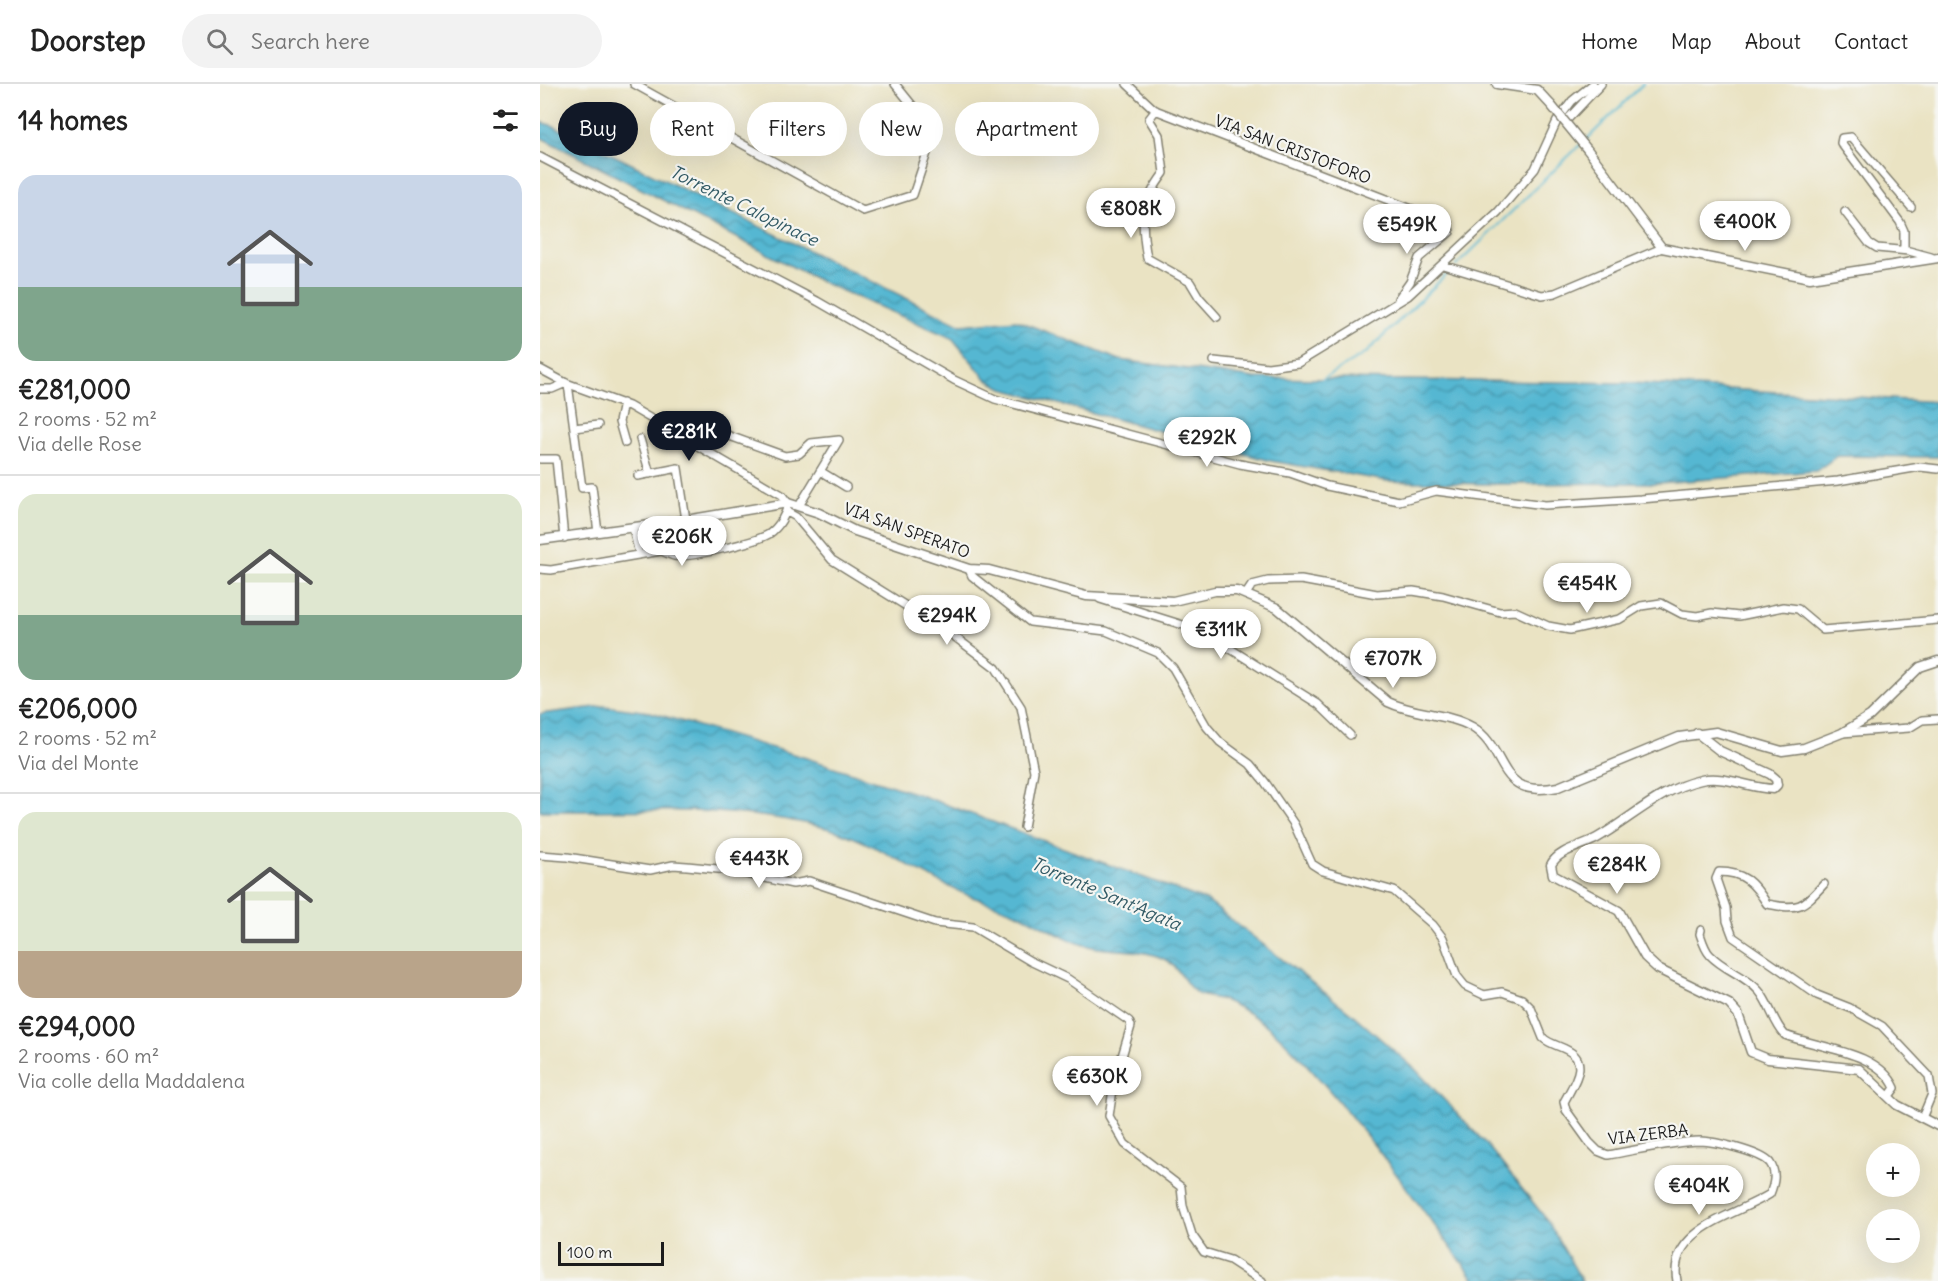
<!DOCTYPE html>
<html lang="en">
<head>
<meta charset="utf-8">
<style>
	:root { --surface:#fff; --page:#f2f2f2; --text:#222; --muted:#767676; --line:#e0e0e0; --accent:#111827 }
	body { margin:0; font-family:Delius,sans-serif; background:var(--page); color:var(--text); height:100vh; display:flex; flex-direction:column; font-size:22px; white-space:nowrap }
	* { box-sizing:border-box; margin:0 }
	p { font-size:20px; color:var(--muted) }
	.icon { flex:none; width:33px; height:33px; fill:none; stroke:currentColor; stroke-width:2; stroke-linecap:round; stroke-linejoin:round }
	.map { position:relative; flex:1; overflow:hidden }
	.details { display:flex; flex-direction:column; background:var(--surface); width:540px }
	.details>* { flex:none }
	.banner { position:absolute; left:18px; top:18px; width:570px; height:54px; display:flex; gap:12px }
	.tools { position:absolute; left:1326px; top:1059px; display:grid; gap:12px }
	.tools a { display:grid; place-items:center; width:54px; height:54px; border-radius:50%; background:var(--surface); box-shadow:0 6px 24px #0002; font-size:30px }
	.scale { position:absolute; left:18px; bottom:15px; width:106px; box-sizing:border-box; padding-left:6px; border:3px solid #1c1c1c; border-top:0; font-size:16px; line-height:21px; white-space:nowrap; color:#1c1c1c; -webkit-text-stroke:4px #f6f6f2; paint-order:stroke }
	.price { position:absolute; translate:-50% -51px; padding:0 14px; border-radius:21px; background:#fff; color:#222; font-size:20px; line-height:39px; filter:drop-shadow(0 2px 3px #0008) }
	.price::after { content:''; position:absolute; left:50%; top:36px; width:18px; height:14px; margin-left:-9px; background:inherit; clip-path:polygon(0 0,100% 0,50% 100%) }
	.price.selected { background:var(--accent); color:#fff }
	ul { padding:0; list-style:none }
	li { display:grid; align-content:center; gap:12px; height:318px; padding:0 18px }
	li+li { border-top:2px solid var(--line) }
	li span { display:grid; place-items:center; height:186px; border-radius:18px; color:#555 }
	li>.icon { margin-inline-start:auto }
	span .icon { width:108px; height:108px; fill:#fffc; stroke-width:1 }
	li b { font-size:26px }
	h2 { display:flex; justify-content:space-between; align-items:center; height:72px; padding:0 18px; font-size:26px }
	.chip { padding:0 21px; border-radius:27px; background:var(--surface); box-shadow:0 6px 24px #0002; font-size:21px; line-height:54px }
	.chip.selected { background:var(--accent); color:#fff }
	header { display:flex; align-items:center; gap:36px; box-sizing:border-box; height:84px; padding:0 30px; background:var(--surface); border-bottom:2px solid var(--line) }
	header strong { font-size:28px }
	nav { display:flex; gap:33px; margin-inline-start:auto; font-size:21px }
	.search { width:420px; height:54px; background:var(--page); display:flex; align-items:center; gap:15px; box-sizing:border-box; padding:0 21px; border-radius:33px; color:var(--muted); font-size:22px }
	main { display:flex; flex:1; min-height:0 }
	.map>svg:first-child { display:block }
	.water { fill:url(#water-waves); stroke:#386a77; stroke-width:1.5 }
	.lines { fill:none; stroke-linecap:round; stroke-linejoin:round }
	.stream { stroke:#54b7d2; stroke-width:2 }
	.minor-casing { stroke:#838070; stroke-width:10 }
	.tertiary-casing { stroke:#838070; stroke-width:11 }
	.minor { stroke:#fff; stroke-width:7 }
	.tertiary { stroke:#fff; stroke-width:8 }
	.tertiary-bridge-casing { stroke:#838070; stroke-width:11; stroke-linecap:butt }
	.tertiary-bridge { stroke:#fff; stroke-width:8 }
	.labels { text-anchor:middle; stroke-width:4.5; stroke-linejoin:round; paint-order:stroke }
	.street-label { font-size:16px; fill:#1c1c1c; stroke:#f6f6f2 }
	.water-label { font-size:18px; font-style:italic; fill:#325a65; stroke:#f6f6f2 }
</style>
</head>
<body>
<header>
<strong>Doorstep</strong>
<div class="search"><svg class="icon" aria-label="search" viewBox="0 0 24 24"><circle cx="10" cy="10" r="6"/><path d="M15 15l6 6"/></svg>Search here</div>
<nav><a>Home</a><a>Map</a><a>About</a><a>Contact</a></nav>
</header>
<main>
<section class="details">
<h2>14 homes<svg class="icon" aria-label="filters" viewBox="0 0 24 24"><path d="M4 7h16M4 17h16"/><circle cx="9" cy="7" r="2"/><circle cx="15" cy="17" r="2"/></svg></h2>
<ul>
<li><span style="background:linear-gradient(#c9d6e8 60%,#7fa58c 0)"><svg class="icon" aria-label="home" viewBox="0 0 24 24"><path d="M3 11l9-7 9 7M6 9v11h12V9"/></svg></span><div><b>€281,000</b><p>2 rooms · 52 m²</p><p>Via delle Rose</p></div></li>
<li><span style="background:linear-gradient(#dfe7d0 65%,#7fa58c 0)"><svg class="icon" aria-label="home" viewBox="0 0 24 24"><path d="M3 11l9-7 9 7M6 9v11h12V9"/></svg></span><div><b>€206,000</b><p>2 rooms · 52 m²</p><p>Via del Monte</p></div></li>
<li><span style="background:linear-gradient(#dfe7d0 75%,#b9a48a 0)"><svg class="icon" aria-label="home" viewBox="0 0 24 24"><path d="M3 11l9-7 9 7M6 9v11h12V9"/></svg></span><div><b>€294,000</b><p>2 rooms · 60 m²</p><p>Via colle della Maddalena</p></div></li>
</ul>
</section>
<div class="map">
<svg width="1398" height="1197" viewBox="0 0 1398 1197">
	<defs>
		<pattern id="water-waves" width="16" height="10" patternUnits="userSpaceOnUse" patternTransform="scale(1.5)"><rect width="16" height="10" fill="#54b7d2"/><path d="M0 5q4-4 8 0t8 0" fill="none" stroke="#4594aa"/></pattern>
	</defs>
	<rect width="100%" height="100%" fill="#f6f6f2"/>
	<filter id="ink" filterUnits="userSpaceOnUse"><feTurbulence type="fractalNoise" baseFrequency=".0167" numOctaves="2"/><feDisplacementMap in="SourceGraphic" scale="12" xChannelSelector="R" yChannelSelector="G"/><feConvolveMatrix kernelMatrix="1 2 1 2 8 2 1 2 1" color-interpolation-filters="sRGB"/></filter>
	<filter id="wash" filterUnits="userSpaceOnUse"><feTurbulence type="fractalNoise" baseFrequency=".008" numOctaves="4" result="noise"/><feDisplacementMap in="SourceGraphic" scale="24" xChannelSelector="R" yChannelSelector="G"/><feGaussianBlur stdDeviation="1.35" result="paint"/><feColorMatrix in="noise" values="0 0 0 0 0 0 0 0 0 0 0 0 0 0 0 0 0 1.4 0 .05"/><feComposite in="paint" operator="in"/></filter>
	<g filter="url(#wash)">
		<rect width="100%" height="100%" fill="#eae3c3"/>
		<path class="water" d="M0 38 14 42 421 241 476 236 580 276 715 294 1091 299 1398 318V373L1297 372 1276 387 1118 399 946 400 847 397 731 377 467 306 447 296 412 254 284 199 0 53Z
			M64 622 110 628 263 673 380 711 667 817 811 929 875 985 947 1061 1007 1136 1042 1197H936C876 1118 818 1033 749 962 732 944 708 926 685 917 676 913 667 914 658 910 643 901 642 884 624 875 601 864 577 868 553 863 525 858 502 840 477 829 461 822 445 818 430 812 378 791 332 754 278 742 187 720 92 728 0 727V630Z"/>
		<g class="lines">
			<path class="stream" d="M1045 57 1103 0
				M916 182 1041 60
				M781 296 826 269 911 186"/>
		</g>
	</g>
	<g filter="url(#ink)">
		<g class="lines">
			<g class="minor-casing">
				<path id="minor" d="M94 0 323 127 373 111 394 48 355 0
					M587 0 615 26 908 139 910 148 879 174 870 198 858 215
					M616 26 609 35 619 51 624 89C601 120 600 136 607 174L650 198 659 213 677 233
					M1025 38 1061 0
					M0 73 277 217 414 296 455 315 700 380 750 389 787 402 859 417 896 407 1005 421 1101 415 1298 397 1380 383 1398 385
					M1305 128 1329 159 1337 164 1369 167 1391 173
					M1364 166V147L1360 138 1301 59 1302 54 1311 53 1371 123
					M903 181 1002 211 1015 209 1122 164
					M674 277 728 283 758 279 868 212 958 128 995 85 1017 37 1032 17 1053 0
					M0 285 26 299 89 322 242 411 248 419C246 431 239 443 229 450 216 458 149 474 134 472 130 471 125 468 121 467L11 486 0 485
					M28 300 42 404 52 403 58 448
					M0 305H12L26 299
					M83 319 79 338 85 359
					M34 344 58 341
					M100 355 110 390
					M160 363 169 348 173 346 245 372 259 370 271 359 299 356 259 422
					M0 375H16L24 454
					M280 387 306 403
					M98 392 138 384 146 436
					M247 428 256 433 292 476 411 550 456 584 481 623 494 687 484 743
					M93 444 99 470
					M429 485 432 492 490 538 566 547 618 569 633 584 667 643 680 658 710 680 725 698 754 740 772 780 783 787 854 807 893 841 903 854 917 892 925 902 944 911 962 908 982 915 991 924 1003 954C1010 960 1017 961 1025 965 1052 977 1033 1000 1024 1018L1026 1026 1049 1058 1058 1067 1068 1071C1098 1066 1129 1058 1160 1057 1174 1057 1221 1068 1230 1079 1237 1089 1234 1100 1230 1110 1197 1131 1127 1145 1137 1197
					M706 510 712 501 728 497 761 496 837 510 873 507 903 512 960 528 975 527 1008 542 1030 546 1080 535 1101 522 1121 519 1142 530 1157 532 1172 529 1199 532 1243 523 1258 525 1283 546 1398 536
					M560 515 662 547 778 620 810 651
					M1302 649 1369 644 1382 636 1398 635
					M0 771 27 773 110 786 133 781 147 782 188 786 253 800 269 797 395 839 433 843 490 877 528 895 589 937 591 942 574 999 569 1032 585 1060 641 1103 643 1122 652 1151 664 1168 690 1176 722 1197
					M1284 800C1262 824 1259 826 1227 820 1214 799 1204 788 1179 788L1176 795 1186 824 1187 837 1193 853 1277 911 1310 924 1342 942 1389 992 1392 1010 1382 1034
					M1161 846 1160 850C1162 856 1165 866 1170 871 1184 886 1205 891 1219 907 1230 920 1233 938 1245 951 1278 964 1339 967 1355 1004L1349 1012"/>
			</g>
			<g class="tertiary-casing">
				<path id="tertiary" d="M957 0 997 6 1011 21
					M1047 65 1122 164 1270 194 1398 174
					M0 456 146 436 248 419 279 429 315 447 429 485 449 486 546 512 633 517 675 507H697L737 524 848 618C875 631 907 629 932 643 969 665 955 716 1018 703L1139 653 1176 648 1242 667 1264 664 1302 649 1330 632 1380 583 1398 577
					M1157 649 1180 667 1230 690 1236 695 1237 701 1233 705C1210 704 1184 691 1161 696 1120 705 1092 734 1057 754 1043 762 1018 766 1011 781L1013 791 1079 827 1105 873 1118 885 1189 920 1198 930 1211 968 1228 975 1319 985 1357 1021 1398 1042"/>
			</g>
			<use href="#minor" class="minor"/>
			<use href="#tertiary" class="tertiary"/>
			<g class="tertiary-bridge-casing">
				<path id="tertiary-bridge" d="M1011 21 1047 65"/>
			</g>
			<use href="#tertiary-bridge" class="tertiary-bridge"/>
		</g>
	</g>
	<g class="labels">
		<g class="street-label">
			<text transform="translate(753 65) rotate(21)" y="6">VIA SAN CRISTOFORO</text>
			<text transform="translate(367 446) rotate(20)" y="6">VIA SAN SPERATO</text>
			<text transform="translate(1108 1050) rotate(-7)" y="6">VIA ZERBA</text>
		</g>
		<g class="water-label">
			<text transform="translate(204 122) rotate(26)" y="6">Torrente Calopinace</text>
			<text transform="translate(566 810) rotate(23)" y="6">Torrente Sant'Agata</text>
		</g>
	</g>
</svg>
<div class="tools">
<a>+</a>
<a>−</a>
</div>
<div class="scale">100 m</div>
<b class="price" style="left:591px;top:155px">€808K</b>
<b class="price" style="left:1205px;top:168px">€400K</b>
<b class="price" style="left:867px;top:171px">€549K</b>
<b class="price selected" style="left:149px;top:378px">€281K</b>
<b class="price" style="left:667px;top:384px">€292K</b>
<b class="price" style="left:142px;top:483px">€206K</b>
<b class="price" style="left:1047px;top:530px">€454K</b>
<b class="price" style="left:407px;top:562px">€294K</b>
<b class="price" style="left:681px;top:576px">€311K</b>
<b class="price" style="left:853px;top:605px">€707K</b>
<b class="price" style="left:219px;top:805px">€443K</b>
<b class="price" style="left:1077px;top:811px">€284K</b>
<b class="price" style="left:557px;top:1023px">€630K</b>
<b class="price" style="left:1159px;top:1132px">€404K</b>
<div class="banner">
<a class="chip selected">Buy</a>
<a class="chip">Rent</a>
<a class="chip">Filters</a>
<a class="chip">New</a>
<a class="chip">Apartment</a>
</div>
</div>
</main>
</body>
</html>
